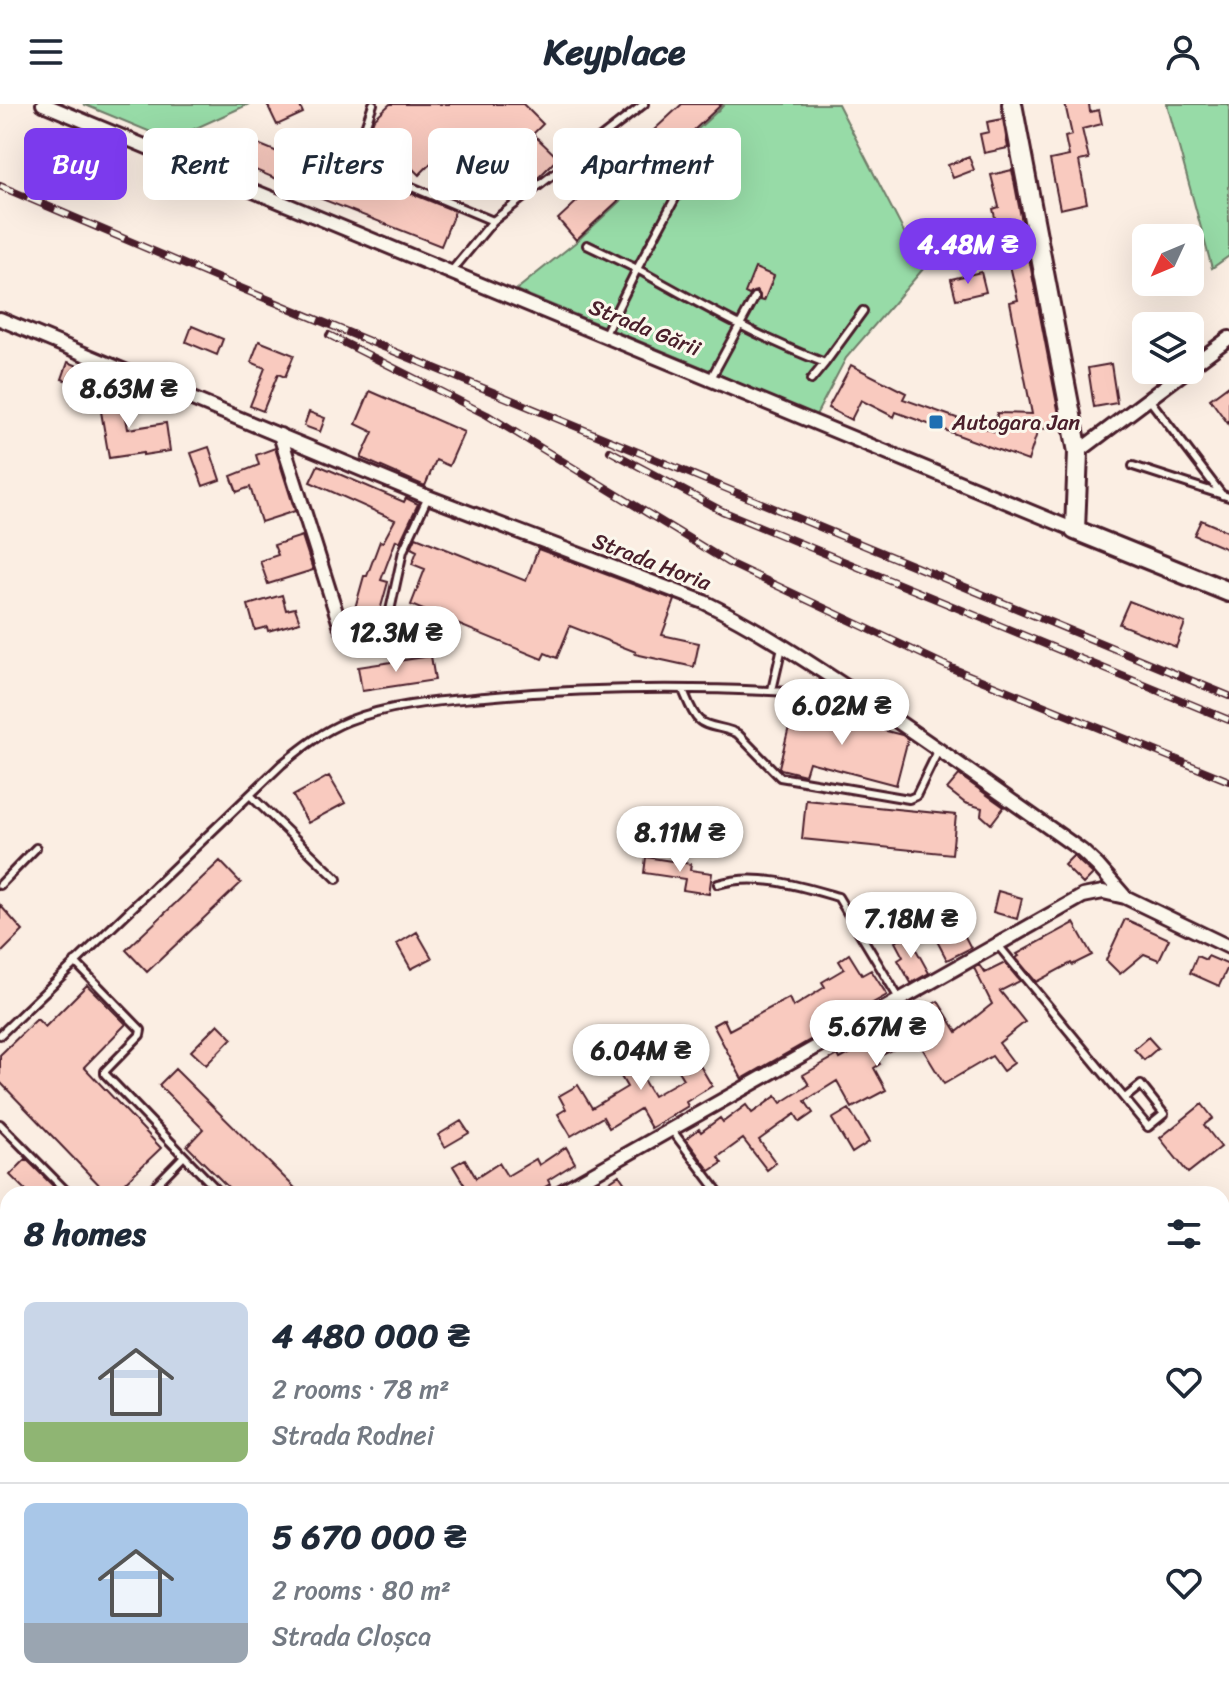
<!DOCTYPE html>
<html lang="en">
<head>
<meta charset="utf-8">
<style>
	:root { --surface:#fff; --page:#f2f2f3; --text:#1f2937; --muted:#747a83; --line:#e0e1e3; --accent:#7c3aed }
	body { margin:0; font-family:Sriracha,sans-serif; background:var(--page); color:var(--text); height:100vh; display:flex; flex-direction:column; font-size:30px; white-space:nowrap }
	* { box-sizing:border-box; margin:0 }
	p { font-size:26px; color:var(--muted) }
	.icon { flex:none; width:44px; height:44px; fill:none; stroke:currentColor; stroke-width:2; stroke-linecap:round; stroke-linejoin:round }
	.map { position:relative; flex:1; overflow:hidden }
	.panel { position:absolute; left:0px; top:1082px; width:1230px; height:512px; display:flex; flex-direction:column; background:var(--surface); border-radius:24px 24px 0 0; box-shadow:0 8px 32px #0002 }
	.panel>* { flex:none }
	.guide { position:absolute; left:24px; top:24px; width:800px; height:72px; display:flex; gap:16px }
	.needle { width:52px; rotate:226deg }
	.controls { position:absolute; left:1132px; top:120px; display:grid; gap:16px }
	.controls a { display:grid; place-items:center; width:72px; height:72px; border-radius:12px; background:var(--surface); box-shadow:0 8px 32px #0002; font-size:40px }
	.price { position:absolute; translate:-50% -68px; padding:0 18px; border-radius:28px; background:#fff; color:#222; font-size:26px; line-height:52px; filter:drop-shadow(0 2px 4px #0008) }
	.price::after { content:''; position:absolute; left:50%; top:48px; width:24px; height:18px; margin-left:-12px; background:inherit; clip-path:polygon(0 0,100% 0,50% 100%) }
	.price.selected { background:var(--accent); color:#fff }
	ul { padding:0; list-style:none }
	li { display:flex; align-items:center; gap:24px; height:200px; padding:0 24px }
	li+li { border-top:2px solid var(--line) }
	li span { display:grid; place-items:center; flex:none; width:224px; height:160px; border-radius:12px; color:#555 }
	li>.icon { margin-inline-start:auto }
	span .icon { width:96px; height:96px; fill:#fffc; stroke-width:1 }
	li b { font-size:34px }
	h2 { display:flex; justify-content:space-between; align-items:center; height:96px; padding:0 24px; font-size:34px }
	.tag { padding:0 28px; border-radius:12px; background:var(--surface); box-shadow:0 8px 32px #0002; font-size:28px; line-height:72px }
	.tag.selected { background:var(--accent); color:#fff }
	header { display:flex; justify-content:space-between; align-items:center; height:104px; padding:0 24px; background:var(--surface); font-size:36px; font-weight:700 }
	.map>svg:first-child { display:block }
	.green { fill:#97dba7; stroke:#707d69; stroke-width:2 }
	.building { fill:#f9cabf; stroke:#4a1f2b; stroke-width:2 }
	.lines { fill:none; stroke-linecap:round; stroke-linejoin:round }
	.lane-casing { stroke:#4a1f2b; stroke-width:12 }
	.street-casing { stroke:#4a1f2b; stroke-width:18 }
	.secondary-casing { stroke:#4a1f2b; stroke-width:24 }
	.lane { stroke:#fbf7ec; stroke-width:6 }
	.street { stroke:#fbf7ec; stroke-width:12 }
	.secondary { stroke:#fbf7ec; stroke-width:18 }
	.rail-casing { stroke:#4a1f2b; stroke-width:8 }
	.rail { stroke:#fbf7ec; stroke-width:5; stroke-dasharray:15; stroke-linecap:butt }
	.poi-dot { fill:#1f6fb2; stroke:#fbf7ec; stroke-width:3 }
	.labels { text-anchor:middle; stroke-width:6; stroke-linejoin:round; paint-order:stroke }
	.street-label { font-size:22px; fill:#4a1f2b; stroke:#fbf7ec }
	.poi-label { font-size:22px; fill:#4a1f2b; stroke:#fbf7ec; text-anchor:start }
</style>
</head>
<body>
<header><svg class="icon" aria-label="menu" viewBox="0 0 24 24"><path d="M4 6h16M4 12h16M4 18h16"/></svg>Keyplace<svg class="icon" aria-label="person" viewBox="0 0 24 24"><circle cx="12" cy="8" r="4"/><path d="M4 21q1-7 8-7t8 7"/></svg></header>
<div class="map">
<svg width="1229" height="1594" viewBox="0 0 1229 1594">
	<rect width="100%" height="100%" fill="#fbeee3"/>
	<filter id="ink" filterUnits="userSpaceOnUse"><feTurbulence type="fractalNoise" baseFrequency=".0125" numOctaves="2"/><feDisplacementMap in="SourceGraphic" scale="16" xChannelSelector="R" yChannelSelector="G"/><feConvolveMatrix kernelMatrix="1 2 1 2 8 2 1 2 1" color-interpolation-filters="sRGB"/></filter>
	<g filter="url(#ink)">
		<path class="green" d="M83 0H249L170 36Z
			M725 0H838L923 165 846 254 815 313 714 268 516 186 576 138Z
			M1167 0H1229V152L1212 164Z"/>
		<path class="building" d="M267 0H299L303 9 277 21Z
			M390 0H523L543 20 533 30 558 54 538 74 508 94 496 81 488 78 480 63 454 36 419 71 371 23 374 15Z
			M682 0H722L576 136 558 115Z
			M1065 0H1089L1090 8 1099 6 1102 20 1082 25 1089 55 1079 57 1087 99 1060 105 1050 56 1069 52 1065 33 1072 31Z
			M1003 15 1008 44 984 49 980 30 989 28 987 18Z
			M219 28 256 44 258 40 314 63 318 52 455 107 441 142 304 88 305 87 211 47Z
			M969 53 974 66 953 74 948 61Z
			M1012 66 1061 321 1038 326 1028 357 896 308 894 313 861 296 851 316 828 304 851 261 906 289 903 295 996 328 997 309 1032 310 1010 198 1018 196 1009 157 978 163 975 150 1002 144 993 105 999 103 991 71Z
			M755 164 774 172 764 197 760 196V191L757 187 753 188 749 191 745 189Z
			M981 168 986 188 956 195 951 175Z
			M192 222 223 235 217 251 186 238Z
			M259 237 294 251 285 273 278 270 263 307 250 302 265 264 251 258Z
			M68 258 93 268 87 283 62 275Z
			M1111 260 1117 299 1094 303 1088 264Z
			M1229 281V321L1210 295Z
			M121 286 128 325 166 319 170 347 143 351V349L109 354 98 290Z
			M370 287 464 328 449 362 436 356 425 382 361 354 373 328 356 320Z
			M309 308 325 314 320 328 304 322Z
			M209 343 220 376 203 382 191 349Z
			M275 344 295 407 261 418 250 383 237 388 231 372 259 361 256 351Z
			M318 361 404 398 406 394 418 400 400 438 396 436 381 476 388 478 372 535 348 529 350 522 364 472H367L380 437 383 438 395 416 310 378Z
			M1201 416 1229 428V446L1194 431Z
			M302 432 313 466 268 480 260 457 278 451 274 441Z
			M416 433 526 477 538 445 675 496 662 531 699 539 694 563 635 550 636 548 570 522 557 554 545 549 542 555 411 501 425 465 412 460 417 447 411 444Z
			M282 491 286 506 295 504 300 518 268 527 267 523 255 526 248 501Z
			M1129 497 1185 519 1176 543 1119 520Z
			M431 552 435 576 362 587 358 563Z
			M794 603 902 631 908 635 896 681 809 658 805 671 781 665 779 663Z
			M959 671 1004 703 991 720 981 711 982 704 965 699 947 685Z
			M329 672 345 699 308 719 293 692Z
			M806 696 956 711 952 750 802 735Z
			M1073 752 1093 770 1083 780 1064 761Z
			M646 753 691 760 690 766 712 769 709 790 683 786 685 775 644 769Z
			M220 757 241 779 147 868 126 846Z
			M998 787 1022 794 1017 815 993 808Z
			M0 801 23 827 0 850Z
			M951 806 971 844 947 856 927 818Z
			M1125 815 1169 835 1159 856 1144 850 1120 870 1106 856Z
			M1074 819 1092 851 1072 861 1071 859 1036 878 1016 854 1019 852 1017 850Z
			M417 828 432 854 411 865 397 840Z
			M908 831 929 869 911 879 898 856 903 853 895 838Z
			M849 850 862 871 871 866 887 891 844 915 843 913 816 930 817 932 742 975 713 921 724 915 729 926 789 894 793 903 825 883 822 878 844 865 839 857Z
			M1197 852 1206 856 1208 852 1229 861 1219 882 1190 869Z
			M1005 859 1020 877 1000 887 1025 918 999 939 1014 959 1003 967 992 952 944 980 916 934 876 954 880 960 874 964 886 986 852 1004 837 977 805 997 813 1009 800 1018 795 1010 759 1036 776 1059 767 1066 743 1035 718 1053 722 1059 710 1067 686 1035 699 1025 701 1028 720 1014 723 1018 746 1001 752 1009 776 992 781 999 809 981 803 971 838 951 840 955 878 934 876 929 905 914 904 912 918 904 920 908 938 897 957 928 992 900 974 864 979 861 985 869Z
			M87 881 126 920 84 963 161 1044 113 1090H108L0 978V951L37 915 45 923Z
			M218 920 232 934 206 961 191 947Z
			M676 921 712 982 686 998 688 1002 651 1024 640 1005 609 1024 603 1013 571 1032 558 1010 566 1005 559 992 578 981 592 1004 627 983 620 971 635 962 653 992 683 975 657 932Z
			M1148 933 1158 944 1144 956 1134 945Z
			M175 965 301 1090H235L187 1042 203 1025 159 981Z
			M1202 1000 1213 1014 1204 1021 1221 1043 1188 1069 1160 1034Z
			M849 1005 869 1038 852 1049 832 1015Z
			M461 1017 469 1029 445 1043 438 1031Z
			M566 1043 575 1059 548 1076 550 1080 533 1090H470L453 1062 465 1055 476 1074 499 1059 507 1072 536 1055 539 1061Z
			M26 1055 61 1090H29L10 1071Z
			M619 1071 632 1090H591Z"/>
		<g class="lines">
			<g class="lane-casing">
				<path id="lane" d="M307 39 493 117
					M353 58 373 0
					M678 89 637 165C698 199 759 234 825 259L863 207
					M587 141 637 165 604 232
					M450 169 493 117 644 0
					M710 276 755 193
					M811 276 825 259
					M1149 295 1222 391
					M1133 362 1229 393
					M386 525 403 447 428 393
					M683 586C687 595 692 610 699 616 707 624 727 623 738 630L780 673 909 695 916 692 939 645
					M772 586 782 543
					M251 692 337 775
					M718 780C757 768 800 782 838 793L900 896
					M0 781 36 744
					M997 840 1148 1023 1164 1010 1141 981 1125 994
					M75 858 141 926 140 931 105 967V970L184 1052
					M0 931 282 660C303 643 323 627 348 617 391 600 439 597 485 593 608 581 732 583 855 592
					M0 1020 69 1090
					M671 1025 720 1090
					M147 1090 184 1052 221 1090
					M0 1139 8 1130
					M0 1264V1265"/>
			</g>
			<g class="street-casing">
				<path id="street" d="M43 0 1075 426
					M0 215 428 393 704 498C761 526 813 561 866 596 939 645 1010 696 1082 747L1098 762 1125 793 1229 843
					M1190 263 1229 234
					M280 331 341 524
					M1078 348 1187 266
					M557 1090 1083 792 1103 788 1125 793
					M0 1277 8 1276
					M0 1305 8 1311
					M397 1586 408 1594
					M916 1586 938 1594"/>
			</g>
			<g class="secondary-casing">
				<path id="secondary" d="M1012 0 1078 348 1075 426 1229 488"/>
			</g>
			<use href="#lane" class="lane"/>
			<use href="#street" class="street"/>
			<use href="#secondary" class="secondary"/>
			<g class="rail-casing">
				<path id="rail" d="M0 82 226 178 1229 592
					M329 231 487 311 729 459 949 563 1229 677
					M610 347 722 407 1229 616"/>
			</g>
			<use href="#rail" class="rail"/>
		</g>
	</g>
	<rect class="poi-dot" x="928" y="310" width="16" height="16" rx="4"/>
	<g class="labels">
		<g class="street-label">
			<text transform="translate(645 223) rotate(22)" y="8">Strada Gării</text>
			<text transform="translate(652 457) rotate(21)" y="8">Strada Horia</text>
		</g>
		<g class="poi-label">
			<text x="952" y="326">Autogara Jan</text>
		</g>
	</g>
</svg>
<div class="controls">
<a><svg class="needle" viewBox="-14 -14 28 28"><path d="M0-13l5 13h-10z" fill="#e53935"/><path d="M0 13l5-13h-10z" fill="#747a83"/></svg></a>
<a><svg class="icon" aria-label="layers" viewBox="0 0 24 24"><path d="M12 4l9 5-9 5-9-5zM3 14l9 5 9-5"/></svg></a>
</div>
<b class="price selected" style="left:968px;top:182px">4.48M ₴</b>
<b class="price" style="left:129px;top:326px">8.63M ₴</b>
<b class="price" style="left:396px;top:570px">12.3M ₴</b>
<b class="price" style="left:842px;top:643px">6.02M ₴</b>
<b class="price" style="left:680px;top:770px">8.11M ₴</b>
<b class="price" style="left:911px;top:856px">7.18M ₴</b>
<b class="price" style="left:877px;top:964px">5.67M ₴</b>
<b class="price" style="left:641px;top:988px">6.04M ₴</b>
<div class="guide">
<a class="tag selected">Buy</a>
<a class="tag">Rent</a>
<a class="tag">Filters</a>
<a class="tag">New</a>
<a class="tag">Apartment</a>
</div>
<section class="panel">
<h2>8 homes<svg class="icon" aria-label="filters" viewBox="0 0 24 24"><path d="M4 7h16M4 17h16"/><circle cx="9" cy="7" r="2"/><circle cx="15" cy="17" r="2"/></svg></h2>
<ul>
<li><span style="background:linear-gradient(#c9d6e8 75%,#8fb573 0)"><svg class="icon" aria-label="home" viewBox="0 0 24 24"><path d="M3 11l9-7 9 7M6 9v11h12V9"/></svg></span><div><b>4 480 000 ₴</b><p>2 rooms · 78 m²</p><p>Strada Rodnei</p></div><svg class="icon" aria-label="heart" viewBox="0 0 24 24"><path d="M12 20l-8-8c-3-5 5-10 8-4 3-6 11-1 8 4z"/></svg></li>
<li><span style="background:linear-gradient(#a9c7e8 75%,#9aa5b1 0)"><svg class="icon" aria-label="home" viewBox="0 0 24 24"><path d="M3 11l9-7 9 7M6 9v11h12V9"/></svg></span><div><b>5 670 000 ₴</b><p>2 rooms · 80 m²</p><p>Strada Cloșca</p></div><svg class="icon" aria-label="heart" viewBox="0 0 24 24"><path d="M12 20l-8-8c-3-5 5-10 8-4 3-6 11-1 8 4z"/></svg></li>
</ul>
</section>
</div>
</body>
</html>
